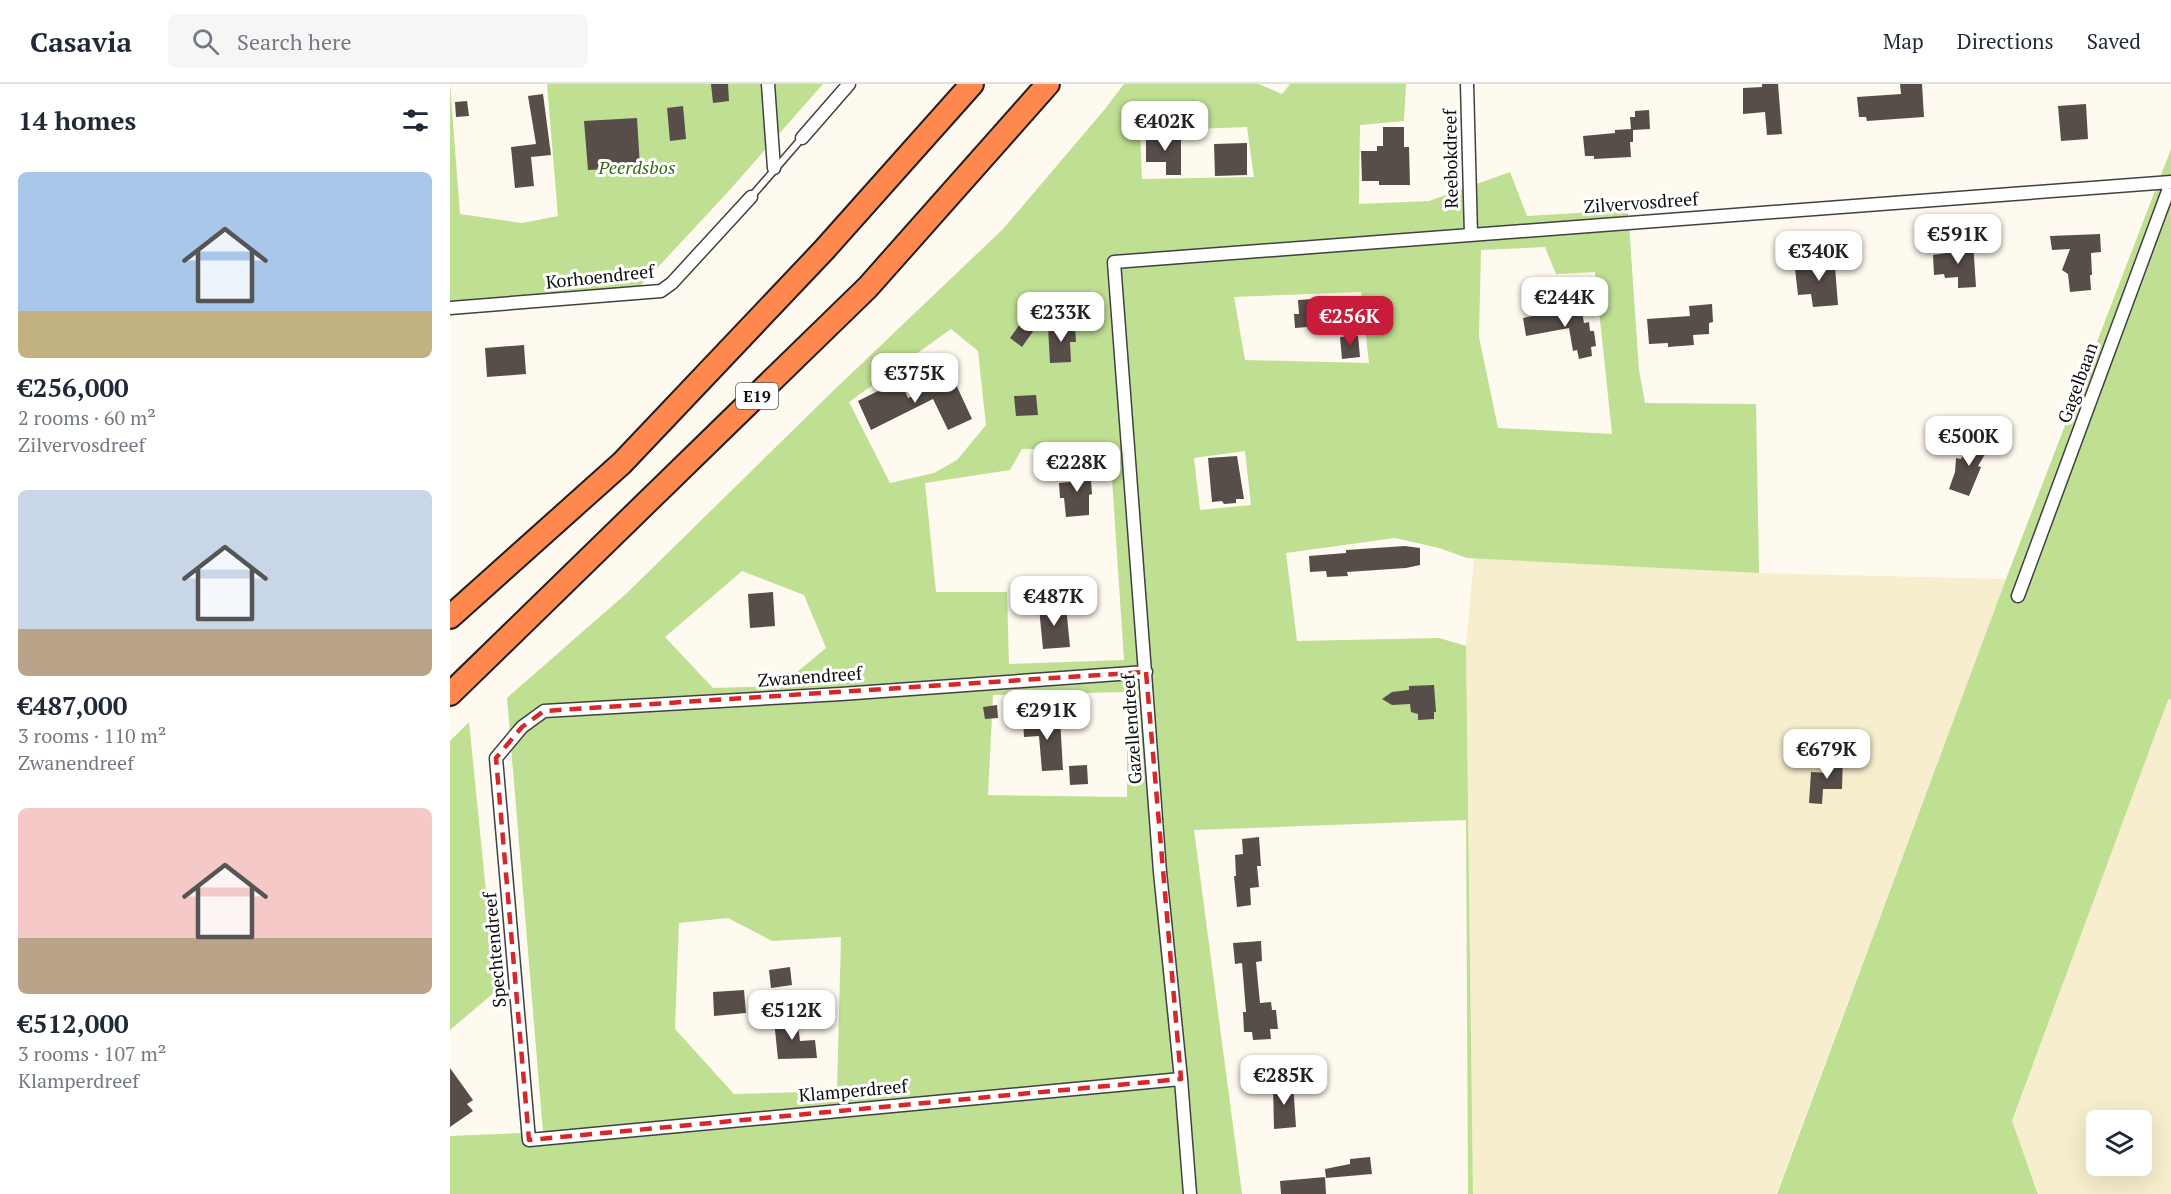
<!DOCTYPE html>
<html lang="en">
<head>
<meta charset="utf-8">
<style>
	:root { --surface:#fff; --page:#f6f6f7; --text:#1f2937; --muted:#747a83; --line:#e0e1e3; --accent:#c81c3a }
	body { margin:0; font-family:"PT Serif",serif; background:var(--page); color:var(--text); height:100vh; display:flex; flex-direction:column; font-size:22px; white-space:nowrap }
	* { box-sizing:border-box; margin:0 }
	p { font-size:20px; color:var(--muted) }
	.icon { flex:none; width:33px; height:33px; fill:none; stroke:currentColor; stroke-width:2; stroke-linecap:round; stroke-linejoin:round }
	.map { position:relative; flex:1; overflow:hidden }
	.details { display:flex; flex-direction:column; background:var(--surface); width:450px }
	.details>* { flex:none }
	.buttons { position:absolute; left:1636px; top:1026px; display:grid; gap:12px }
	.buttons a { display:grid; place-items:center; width:66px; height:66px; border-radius:9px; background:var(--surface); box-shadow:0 6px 24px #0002; font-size:30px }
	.price { position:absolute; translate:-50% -51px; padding:0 14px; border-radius:12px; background:#fff; color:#222; font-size:20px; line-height:39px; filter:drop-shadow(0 2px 3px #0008) }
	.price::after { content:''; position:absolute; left:50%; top:36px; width:18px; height:14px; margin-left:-9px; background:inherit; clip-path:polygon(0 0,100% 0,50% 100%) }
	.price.current { background:var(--accent); color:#fff }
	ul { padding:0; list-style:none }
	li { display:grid; align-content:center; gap:12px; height:318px; padding:0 18px }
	li span { display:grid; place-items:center; height:186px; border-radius:9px; color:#555 }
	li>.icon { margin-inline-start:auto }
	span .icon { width:108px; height:108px; fill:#fffc; stroke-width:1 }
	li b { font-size:26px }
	h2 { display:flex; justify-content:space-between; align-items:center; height:72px; padding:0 18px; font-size:26px }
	header { display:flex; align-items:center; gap:36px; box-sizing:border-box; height:84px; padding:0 30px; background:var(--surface); border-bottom:2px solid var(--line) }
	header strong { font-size:28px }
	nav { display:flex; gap:33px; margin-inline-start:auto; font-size:21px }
	.search { width:420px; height:54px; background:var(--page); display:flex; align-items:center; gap:15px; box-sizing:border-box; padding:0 21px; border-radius:9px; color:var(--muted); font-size:22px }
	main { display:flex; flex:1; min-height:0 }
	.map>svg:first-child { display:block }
	.farmland { fill:#f7eecd; fill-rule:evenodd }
	.forest { fill:#bfdf93; fill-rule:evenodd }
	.building { fill:#574d49 }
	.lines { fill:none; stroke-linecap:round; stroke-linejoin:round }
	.service-casing { stroke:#414141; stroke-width:9 }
	.minor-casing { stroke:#414141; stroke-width:15 }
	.motorway-casing { stroke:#1f1f1f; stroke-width:26 }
	.service { stroke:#fff; stroke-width:6 }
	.minor { stroke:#fff; stroke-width:12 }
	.motorway { stroke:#fe884e; stroke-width:22 }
	.marked { fill:none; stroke:#d62828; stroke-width:4.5; stroke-dasharray:12 8; stroke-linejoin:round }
	.labels { text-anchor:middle; stroke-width:6; stroke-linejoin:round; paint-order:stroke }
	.shield { fill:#fff; stroke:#565656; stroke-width:1.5 }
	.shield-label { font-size:16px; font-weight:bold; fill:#0e0e0e }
	.street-label { font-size:18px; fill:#0e0e0e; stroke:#fff }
	.park-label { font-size:18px; font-style:italic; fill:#346b19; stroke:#fff }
</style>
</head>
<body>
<header>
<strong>Casavia</strong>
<div class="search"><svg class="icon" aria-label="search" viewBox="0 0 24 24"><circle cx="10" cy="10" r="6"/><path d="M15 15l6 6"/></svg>Search here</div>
<nav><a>Map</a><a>Directions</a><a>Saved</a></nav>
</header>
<main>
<section class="details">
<h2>14 homes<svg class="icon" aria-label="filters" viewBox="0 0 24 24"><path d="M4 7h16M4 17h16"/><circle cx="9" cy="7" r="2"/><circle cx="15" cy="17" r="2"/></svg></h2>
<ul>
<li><span style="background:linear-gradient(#a9c7e8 75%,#c2b280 0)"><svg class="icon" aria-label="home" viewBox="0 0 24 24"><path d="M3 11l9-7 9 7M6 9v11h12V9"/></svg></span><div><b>€256,000</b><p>2 rooms · 60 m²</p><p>Zilvervosdreef</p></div></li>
<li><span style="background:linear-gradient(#c9d6e8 75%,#b9a48a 0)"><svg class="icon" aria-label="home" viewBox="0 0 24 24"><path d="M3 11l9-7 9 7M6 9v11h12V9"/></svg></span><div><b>€487,000</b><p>3 rooms · 110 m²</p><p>Zwanendreef</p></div></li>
<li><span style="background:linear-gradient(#f6c9c9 70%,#b9a48a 0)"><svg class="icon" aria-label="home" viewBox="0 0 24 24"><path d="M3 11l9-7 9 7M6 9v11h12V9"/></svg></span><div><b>€512,000</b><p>3 rooms · 107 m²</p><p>Klamperdreef</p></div></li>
</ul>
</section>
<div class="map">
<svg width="1721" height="1110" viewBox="0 0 1721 1110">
	<rect width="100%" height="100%" fill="#fffaef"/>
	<path class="farmland" d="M1024 474 1309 489 1556 495 1326 1110H1023L1016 562Z
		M1718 615H1721V1110H1589L1562 1038ZM1647 1036H1692V1082H1647Z"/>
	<path class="forest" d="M0 0 10 130 72 139 108 132 97 0H373L277 109 181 212 0 224Z
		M674 0H809L832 10 840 0H956L954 37 910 41 909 120 979 117 1060 88 1077 132 1178 126 1189 286 1195 319 1306 320 1309 489 1017 474 989 464 945 454 836 469 847 557 989 554 1016 562 1023 1110H1018L1016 736 744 746 792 1110H0V1052L93 1048 57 614 178 508 384 306 553 145 655 25ZM797 43 804 93 692 95 690 47ZM1095 163 1106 190 1145 188 1162 350 1048 344 1029 253 1031 166ZM911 208 919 279 795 276 784 213ZM501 245 528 267 536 341 507 376 484 389 440 399 399 318ZM572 365H660L674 576 559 580 557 508H486L475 399 560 386ZM795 367 801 421 750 426 744 374ZM292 487 354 511 376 564 330 602 263 604 215 553ZM677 608V713L538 711 543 611ZM278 834 322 857 391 853 387 1007 284 1010 225 945 229 839Z
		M1721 65V615L1718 616 1562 1037 1588 1110H1327L1556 495Z
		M19 638 46 907 0 946V657Z"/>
	<path class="building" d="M261 0H278L279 17 263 19Z
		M1312 0H1328L1332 50 1317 51 1315 28 1293 30V4L1312 3Z
		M1450 0H1472L1474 33 1417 37 1416 33H1409L1407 13 1451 10Z
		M93 10 101 71 81 73 84 102 65 104 61 63 86 60 78 12Z
		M17 17 19 32 6 33 5 18Z
		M1636 20 1638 55 1611 57 1608 22Z
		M233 22 236 55 220 57 217 24Z
		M1199 26 1200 45 1183 46V58H1180L1181 73 1144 75V72H1135L1133 52 1165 49V46L1181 45 1180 33H1185V27Z
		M187 34 190 83 138 86 134 37Z
		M933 43H954V63H959L960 101H929V97H912L911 67H927V62H933Z
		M731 51V91H716V78H696V52Z
		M797 59V91L765 92 764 60Z
		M1650 150 1651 168 1641 169 1642 191H1640L1641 206 1620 208 1618 190 1612 186 1620 165 1602 166 1600 152Z
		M1510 158H1523L1526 203 1508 204V193L1495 194 1494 190 1484 191 1483 171 1510 167Z
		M1384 170 1388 221 1363 223 1361 210 1348 211 1345 185 1370 183 1369 172Z
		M864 215 865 217 879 216V227L891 226 892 246 871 247 870 242 845 244 844 230H849L848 216Z
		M1262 220 1263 238 1259 239V250L1243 251 1244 261 1218 263V259L1199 260 1197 235 1240 232 1239 222Z
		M1131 222 1134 239 1139 238 1140 247H1144L1146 262 1141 263 1142 272 1129 275 1127 266 1123 267 1119 244 1076 252 1073 234Z
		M572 237 584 246 572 263 560 254Z
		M625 242 626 258H620L621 278 600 279 598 243Z
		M908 252 910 273 892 275 890 253Z
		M74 261 76 290 37 293 35 264Z
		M503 294 522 335 498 346 483 315 421 346 408 317 450 296 458 314Z
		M586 311 588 331 566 332 564 312Z
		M1524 353 1540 362 1528 382 1531 383 1519 412 1499 405 1505 388 1506 374 1511 375Z
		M787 372 794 415H786V419L774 420 772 417 762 418 758 374Z
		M636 382 637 397H641L642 410 639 411V431L616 433 614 414H610L609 399 621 398 620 383Z
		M955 462 970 464V481L956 484 897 488 898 492 877 493 876 487 860 488 859 472 896 469V466Z
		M323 508 325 542 300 544 298 510Z
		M616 522 620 563 593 565 589 524Z
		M984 601 986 628H984V635L968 636V630L961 628 960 620 942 621 932 615 942 608 959 606V602Z
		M547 621 548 634 535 635 533 623Z
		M610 634 613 686 592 687 589 652 574 653 573 636Z
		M1381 671H1393L1392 705H1373L1372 720 1359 719 1361 688 1379 689Z
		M637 681 638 700 620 701 619 682Z
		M809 753 811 782H807L809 803 800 804 801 821 787 823 784 792H786L785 771 793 770 792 755Z
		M811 857 812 877 806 878 810 919 821 918 822 926H826L828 945H820L821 955 803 956 802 948H794L793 928H796L792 879 785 880 783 859Z
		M340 883 342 901 321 904 319 886Z
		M294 906 296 929 264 932 263 908Z
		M347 934 350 957 365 956 367 974 328 975 324 936Z
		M866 975 867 989 851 990 850 976Z
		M0 984 23 1016 17 1020 23 1027 0 1043Z
		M843 999 846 1043 824 1045 823 1000Z
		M920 1073 922 1090 876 1094 875 1085 900 1080V1075Z
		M875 1093 876 1110H831L830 1097Z"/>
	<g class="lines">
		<g class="service-casing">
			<path id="service" d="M301 113 352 54"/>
		</g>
		<g class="minor-casing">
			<path id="minor" d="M318 0 324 84
				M1017 0 1021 150
				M352 54 399 0
				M0 224 211 207 222 199 301 113
				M1568 512 1721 99
				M696 588 391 610 94 627 72 643 46 674 79 1056 731 995
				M740 1110 731 995 710 788 664 178 1721 98"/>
		</g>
		<g class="motorway-casing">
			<path id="motorway" d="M0 533 172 379 374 166 522 0
				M0 610 418 203 598 0"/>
		</g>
		<use href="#service" class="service"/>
		<use href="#minor" class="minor"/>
		<use href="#motorway" class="motorway"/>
	</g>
	<path class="marked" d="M696 588 731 995 79 1056 46 674 72 643 94 627Z"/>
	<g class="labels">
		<rect class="shield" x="286" y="299" width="42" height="26" rx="4.5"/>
		<g class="shield-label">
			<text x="307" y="318">E19</text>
		</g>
		<g class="street-label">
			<text transform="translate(1001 75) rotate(-91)" y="6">Reebokdreef</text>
			<text transform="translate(1191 119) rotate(-4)" y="6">Zilvervosdreef</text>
			<text transform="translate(150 193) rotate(-6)" y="6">Korhoendreef</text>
			<text transform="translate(1628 299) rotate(-70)" y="6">Gagelbaan</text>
			<text transform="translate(360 593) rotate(-4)" y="6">Zwanendreef</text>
			<text transform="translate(682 645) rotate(-94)" y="6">Gazellendreef</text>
			<text transform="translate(45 866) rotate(-95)" y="6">Spechtendreef</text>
			<text transform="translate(403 1007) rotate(-5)" y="6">Klamperdreef</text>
		</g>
		<g class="park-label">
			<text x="187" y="90">Peerdsbos</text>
		</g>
	</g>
</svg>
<div class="buttons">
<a><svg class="icon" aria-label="layers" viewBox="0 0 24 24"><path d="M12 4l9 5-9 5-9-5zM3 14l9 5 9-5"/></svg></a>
</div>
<b class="price" style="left:715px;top:68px">€402K</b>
<b class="price" style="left:1508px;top:181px">€591K</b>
<b class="price" style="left:1369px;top:198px">€340K</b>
<b class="price" style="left:1115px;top:244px">€244K</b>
<b class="price" style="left:611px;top:259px">€233K</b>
<b class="price current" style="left:900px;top:263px">€256K</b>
<b class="price" style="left:465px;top:320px">€375K</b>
<b class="price" style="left:1519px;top:383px">€500K</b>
<b class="price" style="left:627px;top:409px">€228K</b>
<b class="price" style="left:604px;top:543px">€487K</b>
<b class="price" style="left:597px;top:657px">€291K</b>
<b class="price" style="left:1377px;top:696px">€679K</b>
<b class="price" style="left:342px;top:957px">€512K</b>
<b class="price" style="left:834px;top:1022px">€285K</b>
</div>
</main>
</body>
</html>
